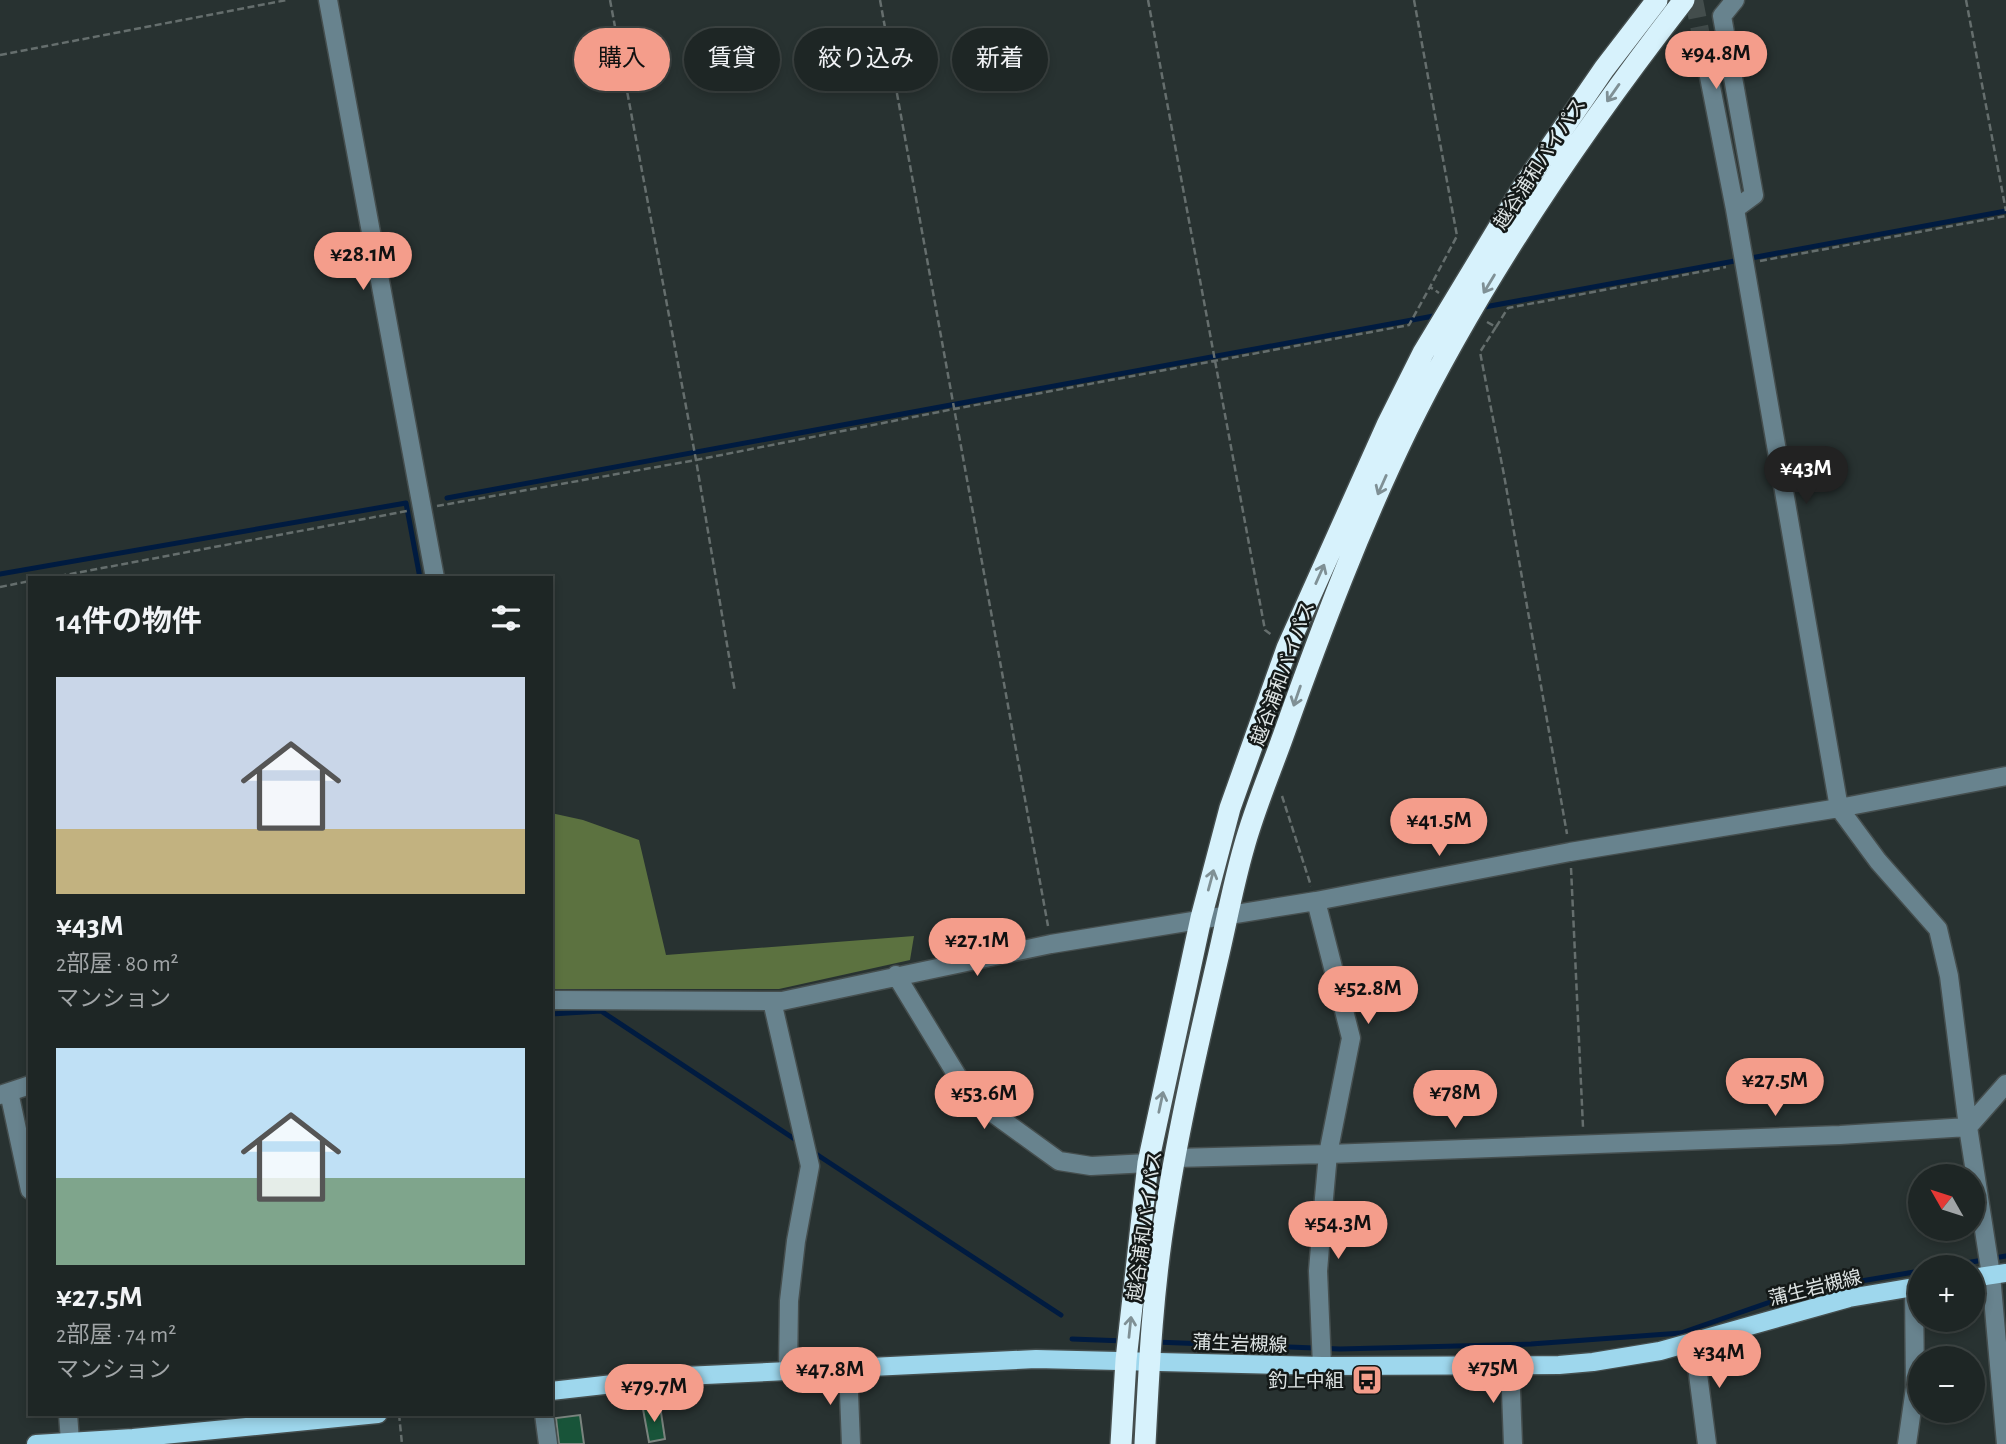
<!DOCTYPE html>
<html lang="ja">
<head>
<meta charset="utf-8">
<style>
	:root { --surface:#1e2625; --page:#2b3232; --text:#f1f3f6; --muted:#a1a5a7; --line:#3c4342; --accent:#f49d8b }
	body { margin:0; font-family:"Alegreya Sans","Noto Sans JP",sans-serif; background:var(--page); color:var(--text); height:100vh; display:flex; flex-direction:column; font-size:26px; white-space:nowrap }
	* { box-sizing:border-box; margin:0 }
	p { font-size:23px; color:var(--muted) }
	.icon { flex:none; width:38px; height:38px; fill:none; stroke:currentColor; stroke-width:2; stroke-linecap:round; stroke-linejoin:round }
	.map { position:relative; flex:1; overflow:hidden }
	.drawer { position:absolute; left:28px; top:576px; width:525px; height:840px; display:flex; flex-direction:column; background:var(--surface); border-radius:0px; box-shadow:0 4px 10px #0003,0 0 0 2px var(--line) }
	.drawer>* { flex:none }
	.top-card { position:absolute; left:574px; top:28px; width:665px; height:63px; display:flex; gap:14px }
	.needle { width:46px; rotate:309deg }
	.buttons { position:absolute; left:1908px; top:1164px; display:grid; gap:14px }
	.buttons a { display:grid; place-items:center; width:77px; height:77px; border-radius:50%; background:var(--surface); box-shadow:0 4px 10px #0003,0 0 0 2px var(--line); font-size:35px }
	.price { position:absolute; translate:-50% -60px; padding:0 16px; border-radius:24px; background:var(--accent); color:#111; font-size:23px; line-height:46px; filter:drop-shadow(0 2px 4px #0008) }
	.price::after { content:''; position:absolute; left:50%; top:42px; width:21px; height:16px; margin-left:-10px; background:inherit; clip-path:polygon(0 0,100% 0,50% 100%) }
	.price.current { background:#222; color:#fff }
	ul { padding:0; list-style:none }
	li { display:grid; align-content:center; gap:14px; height:371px; padding:0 28px }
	li span { display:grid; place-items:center; height:217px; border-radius:0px; color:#555 }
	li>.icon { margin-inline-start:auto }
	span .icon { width:126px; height:126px; fill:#fffc; stroke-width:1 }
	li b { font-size:30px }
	h2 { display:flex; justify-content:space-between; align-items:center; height:84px; padding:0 28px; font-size:30px }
	.tag { padding:0 24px; border-radius:32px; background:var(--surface); box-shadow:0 4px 10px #0003,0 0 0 2px var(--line); font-size:24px; line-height:63px }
	.tag.current { background:var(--accent); color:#111 }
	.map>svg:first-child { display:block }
	.forest { fill:#5c7240 }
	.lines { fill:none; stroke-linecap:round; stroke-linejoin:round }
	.stream { stroke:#001b40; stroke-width:5 }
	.building { fill:#185439; stroke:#7a837e; stroke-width:2 }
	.minor-tunnel { stroke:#434d4c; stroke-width:18; stroke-dasharray:18 9; stroke-linecap:butt }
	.minor-casing { stroke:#454e4e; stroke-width:21 }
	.major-casing { stroke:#454e4e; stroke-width:21 }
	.highway-casing { stroke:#454e4e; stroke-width:24 }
	.path { stroke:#656e6d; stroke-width:2.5; stroke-dasharray:7 3.5; stroke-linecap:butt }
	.minor { stroke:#68838e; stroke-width:18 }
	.major { stroke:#9ed7ed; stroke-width:18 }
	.highway { stroke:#d7f2fc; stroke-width:21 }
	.oneway { stroke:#7f9095 }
	.labels { text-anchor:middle; stroke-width:5; stroke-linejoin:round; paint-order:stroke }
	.street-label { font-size:19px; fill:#dee4e4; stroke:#141918 }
	.poi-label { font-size:19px; fill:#dee4e4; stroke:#141918; text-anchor:end }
</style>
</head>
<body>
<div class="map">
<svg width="2006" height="1444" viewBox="0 0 2006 1444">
	<rect width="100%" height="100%" fill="#283231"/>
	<path class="forest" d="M551 813 583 820 639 840 666 955 914 936 910 960 779 989H551Z"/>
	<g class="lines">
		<path class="stream" d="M1479 308 2006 211
			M447 498 1439 315
			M0 574 406 503 420 578
			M551 1014 601 1011 799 1142
			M810 1150 1061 1315
			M1943 1267 2006 1256
			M1072 1339 1125 1341
			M1155 1342 1340 1349 1531 1344 1681 1333 1802 1291 1920 1271"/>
	</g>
	<path class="building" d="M660 1406 665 1439 649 1442 643 1409Z
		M580 1415 584 1444H559L556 1418Z"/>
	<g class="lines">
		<path class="minor-tunnel" d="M1694 0 1702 41"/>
		<g class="minor-casing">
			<path id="minor" d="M328 0 435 578
				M1735 0 1722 16 1754 195 1735 209
				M1702 41 1735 209 1839 808 1878 861 1938 929 1949 976 1968 1127 1991 1275 2006 1444
				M1316 901 1351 1038 1328 1154 1324 1198 1318 1271 1322 1366
				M896 975 961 1082 976 1101 1059 1161 1091 1166 1148 1163
				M551 1000 782 1001 1051 944 1316 901 1570 852 1839 808 2006 776
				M772 1001 810 1166 796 1241 789 1301 788 1371
				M9 1092 30 1190
				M0 1095 30 1085
				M1175 1158 1328 1154 1840 1135 1968 1127 2006 1084
				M1694 1343 1707 1444
				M1510 1365 1513 1444
				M848 1368 851 1444
				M68 1414 70 1441
				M544 1414 548 1444
				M1907 1444 1915 1388 1914 1287"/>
		</g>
		<g class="major-casing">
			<path id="major" d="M1972 1278 2006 1273
				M551 1391 684 1376 1036 1359 1322 1366 1559 1365 1593 1362 1660 1351 1849 1298 1920 1286
				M36 1444 133 1438 378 1414"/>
		</g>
		<g class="highway-casing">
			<path id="highway" d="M1121 1444 1126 1360 1148 1163 1201 918 1230 808 1287 648 1387 425 1423 353 1525 184 1604 69 1657 0
				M1145 1444C1149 1366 1153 1286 1166 1209 1179 1126 1198 1044 1217 962 1226 924 1233 885 1244 847 1255 807 1272 768 1286 728 1322 627 1360 527 1407 430 1482 277 1580 134 1684 0"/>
		</g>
		<path class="path" d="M610 0 696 460 735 692
			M880 0 1048 926
			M1148 0 1265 630 1273 636
			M1414 0 1457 236 1430 287 1439 293
			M1966 0 2006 211
			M0 55 287 0
			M1760 261 2006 216
			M1487 322 1496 327 1480 352 1504 475 1567 834
			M1496 327 1508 308 1726 267
			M437 506 696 460 954 409 1409 325 1430 287
			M49 578 407 511
			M0 587 30 581
			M1282 796 1311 886
			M1571 868 1583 1127
			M399 1414 402 1444"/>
		<use href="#minor" class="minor"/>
		<use href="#major" class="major"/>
		<use href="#highway" class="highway"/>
	</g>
	<defs><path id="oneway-shaft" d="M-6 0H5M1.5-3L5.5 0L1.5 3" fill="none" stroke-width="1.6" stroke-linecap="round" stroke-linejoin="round" transform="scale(1.75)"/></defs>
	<g class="oneway">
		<use href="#oneway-shaft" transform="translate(1613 93) rotate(125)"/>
		<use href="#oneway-shaft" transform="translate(1489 284) rotate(121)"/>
		<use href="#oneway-shaft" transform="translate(1382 485) rotate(114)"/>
		<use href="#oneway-shaft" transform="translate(1320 574) rotate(-66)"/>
		<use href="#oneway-shaft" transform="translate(1297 696) rotate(109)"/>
		<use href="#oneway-shaft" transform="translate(1211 880) rotate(-75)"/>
		<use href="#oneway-shaft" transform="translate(1161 1102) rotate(-78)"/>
		<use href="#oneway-shaft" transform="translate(1130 1327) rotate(-84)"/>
	</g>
	<defs>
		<g id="bus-square" transform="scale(1.575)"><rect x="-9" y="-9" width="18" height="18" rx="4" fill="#f49d8b" stroke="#141918"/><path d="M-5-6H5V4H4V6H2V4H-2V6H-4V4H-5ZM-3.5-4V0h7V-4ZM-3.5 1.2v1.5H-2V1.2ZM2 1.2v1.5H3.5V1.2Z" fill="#111"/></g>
	</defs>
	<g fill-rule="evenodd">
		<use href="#bus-square" x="1367" y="1380"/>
	</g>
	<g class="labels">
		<g class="street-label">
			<text transform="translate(1539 163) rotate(-57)" y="7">越谷浦和バイパス</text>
			<text transform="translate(1282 673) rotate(-70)" y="7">越谷浦和バイパス</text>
			<text transform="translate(1144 1226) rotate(-82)" y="7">越谷浦和バイパス</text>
			<text transform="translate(1815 1287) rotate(-14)" y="7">蒲生岩槻線</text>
			<text transform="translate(1240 1343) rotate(2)" y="7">蒲生岩槻線</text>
		</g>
		<g class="poi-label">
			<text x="1344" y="1387">釣上中組</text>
		</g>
	</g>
</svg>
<div class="buttons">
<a><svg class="needle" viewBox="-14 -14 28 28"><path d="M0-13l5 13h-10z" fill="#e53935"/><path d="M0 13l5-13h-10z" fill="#a1a5a7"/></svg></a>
<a>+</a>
<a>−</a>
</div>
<b class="price" style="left:1716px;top:91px">¥94.8M</b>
<b class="price" style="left:363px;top:292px">¥28.1M</b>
<b class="price current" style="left:1806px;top:506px">¥43M</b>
<b class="price" style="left:1439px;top:858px">¥41.5M</b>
<b class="price" style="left:977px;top:978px">¥27.1M</b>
<b class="price" style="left:1368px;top:1026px">¥52.8M</b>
<b class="price" style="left:1775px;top:1118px">¥27.5M</b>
<b class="price" style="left:1455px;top:1130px">¥78M</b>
<b class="price" style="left:984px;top:1131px">¥53.6M</b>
<b class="price" style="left:1338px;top:1261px">¥54.3M</b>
<b class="price" style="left:1719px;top:1390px">¥34M</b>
<b class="price" style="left:1493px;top:1405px">¥75M</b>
<b class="price" style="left:830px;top:1407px">¥47.8M</b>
<b class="price" style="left:654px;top:1424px">¥79.7M</b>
<div class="top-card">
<a class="tag current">購入</a>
<a class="tag">賃貸</a>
<a class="tag">絞り込み</a>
<a class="tag">新着</a>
</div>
<section class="drawer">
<h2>14件の物件<svg class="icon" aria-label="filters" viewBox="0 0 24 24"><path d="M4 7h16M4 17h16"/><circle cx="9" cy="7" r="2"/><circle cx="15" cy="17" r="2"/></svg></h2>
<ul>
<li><span style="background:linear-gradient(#c9d6e8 70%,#c2b280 0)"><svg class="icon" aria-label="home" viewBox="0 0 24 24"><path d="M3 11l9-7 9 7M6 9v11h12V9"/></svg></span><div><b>¥43M</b><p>2部屋 · 80 m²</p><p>マンション</p></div></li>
<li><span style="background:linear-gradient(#bfe0f5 60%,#7fa58c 0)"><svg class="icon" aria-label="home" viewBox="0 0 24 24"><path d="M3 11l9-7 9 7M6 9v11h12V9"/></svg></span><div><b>¥27.5M</b><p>2部屋 · 74 m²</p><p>マンション</p></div></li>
</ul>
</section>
</div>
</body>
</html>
